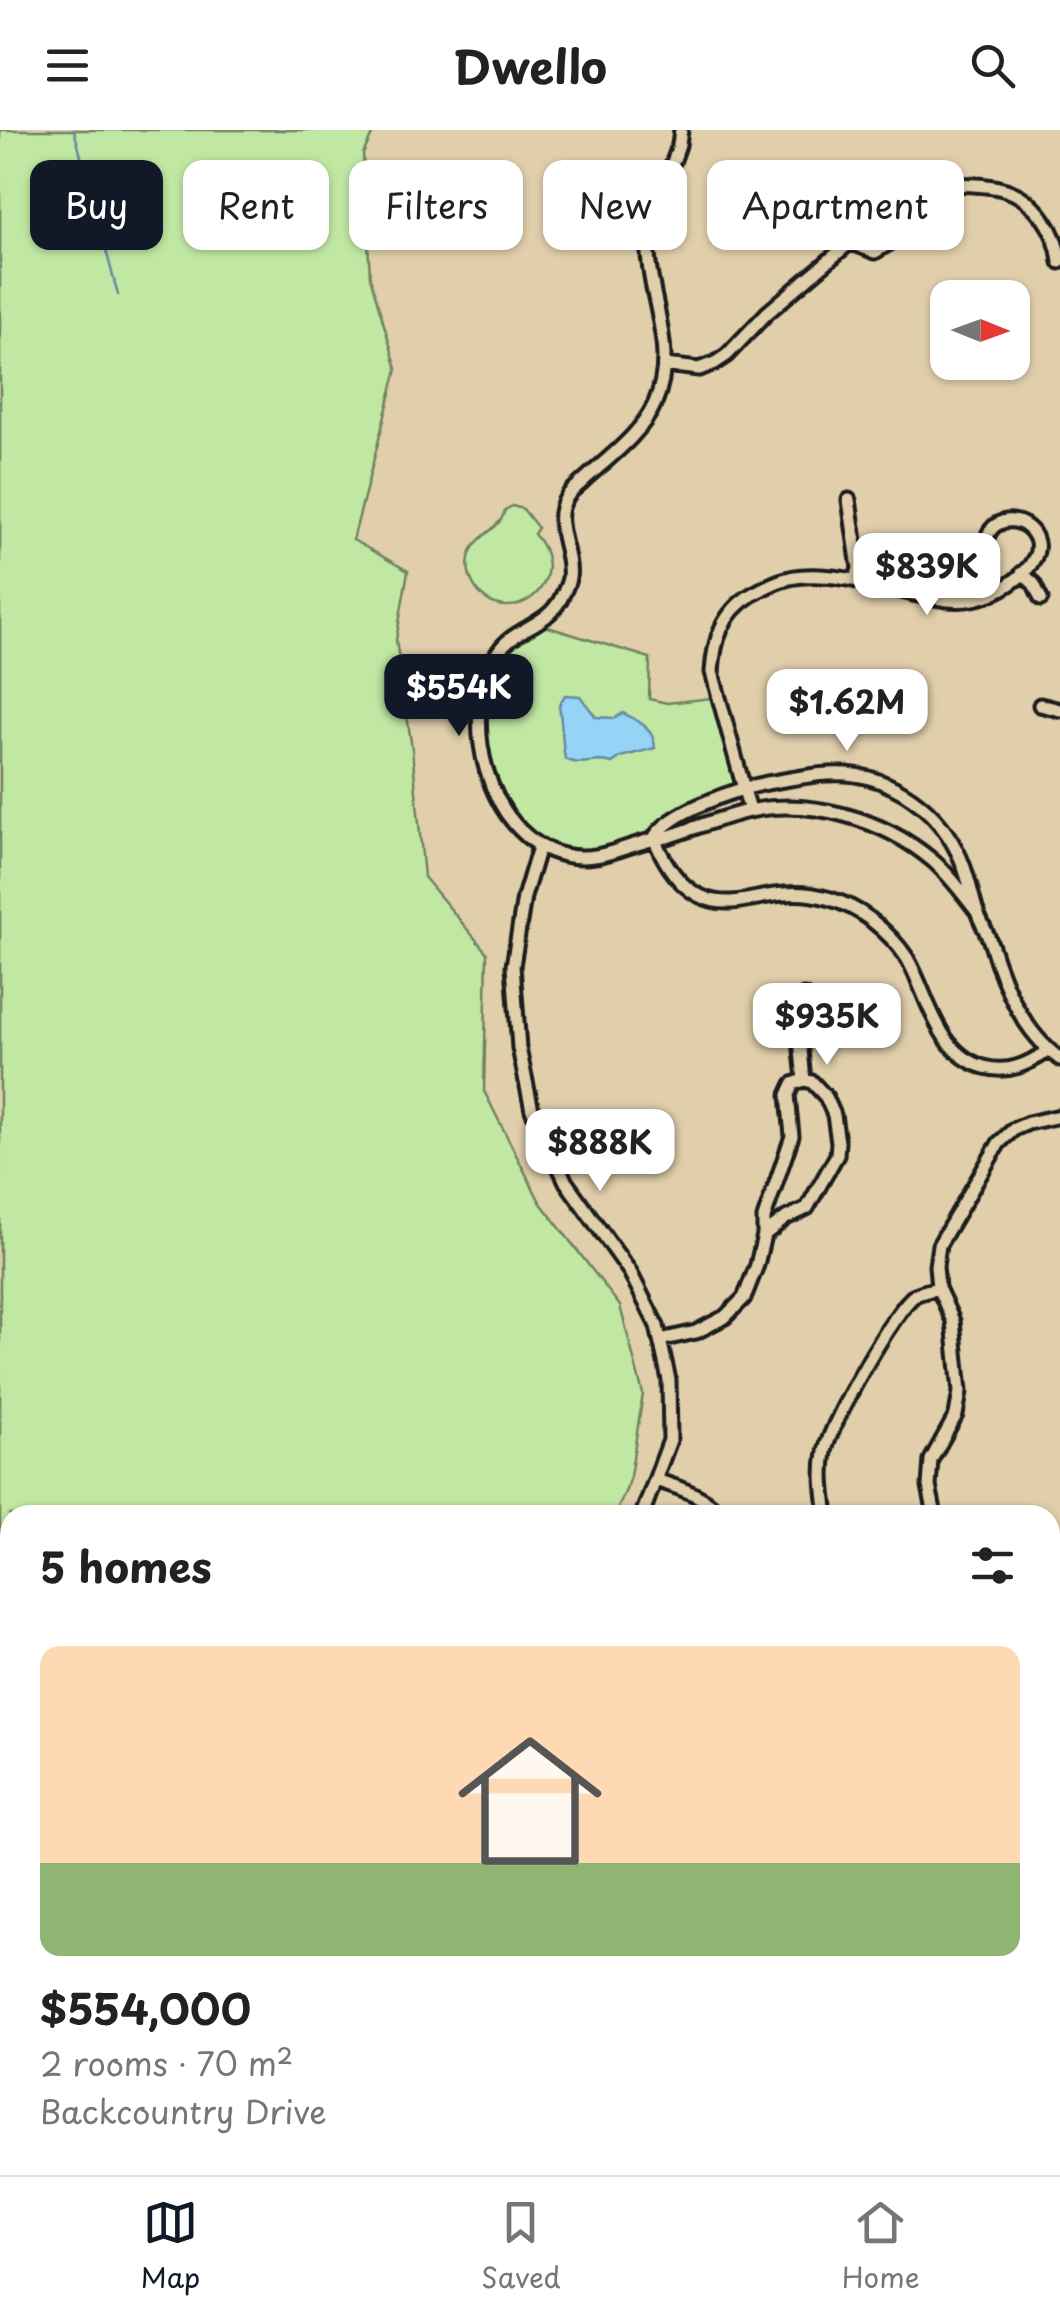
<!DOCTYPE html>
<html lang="en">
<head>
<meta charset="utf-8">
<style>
	:root { --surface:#fff; --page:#f6f6f6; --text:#222; --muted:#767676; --line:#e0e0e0; --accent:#111827 }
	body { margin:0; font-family:"Playpen Sans",sans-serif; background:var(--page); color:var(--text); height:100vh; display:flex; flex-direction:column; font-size:38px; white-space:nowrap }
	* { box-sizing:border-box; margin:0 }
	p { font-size:32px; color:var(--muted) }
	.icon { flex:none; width:55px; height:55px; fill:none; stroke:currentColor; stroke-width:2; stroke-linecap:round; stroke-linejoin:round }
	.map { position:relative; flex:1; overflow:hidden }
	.sheet { position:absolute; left:0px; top:1375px; width:1060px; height:670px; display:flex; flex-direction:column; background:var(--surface); border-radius:30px 30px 0 0; box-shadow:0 2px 8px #0004 }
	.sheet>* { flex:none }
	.guide { position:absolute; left:30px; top:30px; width:1000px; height:90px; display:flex; gap:20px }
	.needle { width:65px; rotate:91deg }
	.fabs { position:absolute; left:930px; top:150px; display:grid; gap:20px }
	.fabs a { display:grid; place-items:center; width:100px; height:100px; border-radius:20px; background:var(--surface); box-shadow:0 2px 8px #0004; font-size:50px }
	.price { position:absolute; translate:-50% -85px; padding:0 22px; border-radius:20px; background:#fff; color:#222; font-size:32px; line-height:65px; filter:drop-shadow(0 2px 5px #0008) }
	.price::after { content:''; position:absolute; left:50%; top:60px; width:30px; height:22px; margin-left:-15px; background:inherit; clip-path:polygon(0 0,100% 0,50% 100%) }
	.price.active { background:var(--accent); color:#fff }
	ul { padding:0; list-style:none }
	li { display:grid; align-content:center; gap:20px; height:530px; padding:0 40px }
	li span { display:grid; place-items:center; height:310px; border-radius:20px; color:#555 }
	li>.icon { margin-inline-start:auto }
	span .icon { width:180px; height:180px; fill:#fffc; stroke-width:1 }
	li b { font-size:42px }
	h2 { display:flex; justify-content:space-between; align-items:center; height:120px; padding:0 40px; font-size:42px }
	.tag { padding:0 35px; border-radius:20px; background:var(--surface); box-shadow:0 2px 8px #0004; font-size:35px; line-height:90px }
	.tag.active { background:var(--accent); color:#fff }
	header { display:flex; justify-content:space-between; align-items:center; height:130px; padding:0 40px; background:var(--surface); font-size:45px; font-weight:700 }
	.tabs { display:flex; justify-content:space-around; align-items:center; height:140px; border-top:2px solid var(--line); background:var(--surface); font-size:28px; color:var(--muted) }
	.tabs a { display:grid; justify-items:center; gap:5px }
	.tabs .active { color:var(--accent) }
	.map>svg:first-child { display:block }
	.green { fill:#c1e8a3; stroke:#6e8260; stroke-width:2.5 }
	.water { fill:#95d4f7; stroke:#658a9f; stroke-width:2.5 }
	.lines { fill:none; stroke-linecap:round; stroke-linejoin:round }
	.stream { stroke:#658a9f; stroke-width:2.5 }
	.minor-casing { stroke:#1c1c1c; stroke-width:19 }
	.minor { stroke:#e1cfac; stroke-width:11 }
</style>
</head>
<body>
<header><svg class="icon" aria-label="menu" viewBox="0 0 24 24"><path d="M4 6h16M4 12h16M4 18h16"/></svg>Dwello<svg class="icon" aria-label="search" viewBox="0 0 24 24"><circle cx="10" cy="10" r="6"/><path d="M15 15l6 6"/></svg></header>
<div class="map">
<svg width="1060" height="2045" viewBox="0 0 1060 2045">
	<rect width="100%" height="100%" fill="#e1cfac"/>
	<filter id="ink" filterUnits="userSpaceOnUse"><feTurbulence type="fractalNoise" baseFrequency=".01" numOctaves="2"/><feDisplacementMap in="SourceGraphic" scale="20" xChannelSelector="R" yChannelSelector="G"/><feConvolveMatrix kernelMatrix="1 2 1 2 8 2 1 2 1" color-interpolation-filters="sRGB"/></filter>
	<g filter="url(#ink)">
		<path class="green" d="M0 0H374L363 24 370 147 397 239 353 410 408 441 396 510 412 619 424 747 487 823 484 961 540 1072 620 1176 643 1264 629 1353 615 1385H10V1737H0Z
			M512 376 523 379 538 398 534 404C578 453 506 505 475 457 470 449 467 438 469 428 474 404 500 402 505 380Z
			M541 495 650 528 649 569 667 573 712 568 737 648 733 659C721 663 709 668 698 673 667 688 629 720 595 723 573 724 547 718 530 704 486 671 472 583 496 535 505 515 523 506 541 495Z"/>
		<path class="water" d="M565 565 580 566 596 587 615 588 623 583C639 591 654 598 655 618L621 627 612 633C595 627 581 638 565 629 562 611 562 593 559 575Z"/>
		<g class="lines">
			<path class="stream" d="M74 0 118 165"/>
			<g class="minor-casing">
				<path id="minor" d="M681 0 679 15C669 46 647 94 648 124 652 177 677 221 655 273 641 305 608 328 583 351 578 356 570 361 567 367 550 391 573 422 569 448 568 455 563 464 560 470 546 496 514 498 498 522 457 584 486 707 564 725 604 734 630 711 667 707 693 699 721 687 749 681 811 668 883 689 932 730 950 745 963 764 978 783
					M951 54C969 55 988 54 1006 60 1036 70 1057 101 1060 132
					M665 235 699 239 715 233 727 225 767 183 927 47 939 41C984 58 890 113 875 122L849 112
					M849 370 859 438 856 451
					M1022 443 1034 454 1041 469
					M1040 575 1060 580
					M750 681 712 542C714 510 722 483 751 465 762 459 774 452 786 449 823 439 877 455 913 464 933 468 953 473 973 469 995 465 1025 449 1035 427 1046 404 1017 381 996 395 980 406 989 428 980 444 974 455 964 463 954 470
					M654 708C670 681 737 659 767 653 787 650 807 645 828 644 882 640 933 673 957 721 967 739 970 759 976 779 980 791 987 802 991 814 1004 856 1023 902 1060 929
					M654 708C668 742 690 774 731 772 749 771 766 765 784 764 814 761 846 771 870 789 884 800 898 814 907 828 929 866 936 923 984 937 1009 944 1028 934 1048 921
					M539 717 524 767 513 836 519 918 532 980 566 1052 630 1142 657 1196 669 1250 670 1310 642 1385
					M804 950 798 890 804 866
					M660 1210 696 1202 725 1187 744 1168 757 1135 764 1105V1088L792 1006 788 965 793 954 804 950 812 952 826 967 834 985 838 1012 837 1025 807 1078 786 1088 764 1105
					M656 1350C678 1358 706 1365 721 1385
					M827 1385C824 1364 821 1343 825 1322 829 1296 894 1180 915 1165 921 1162 931 1160 938 1158
					M935 1385 929 1356 931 1330 956 1285 960 1262 953 1191 938 1158 936 1136 939 1115 999 1013 1014 999 1028 993 1060 986
					M1050 1478 1060 1474
					M1050 1599 1060 1593
					M1050 1726 1060 1727
					M711 2035 713 2045
					M932 2035 944 2045"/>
			</g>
			<use href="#minor" class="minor"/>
		</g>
	</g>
</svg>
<div class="fabs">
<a><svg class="needle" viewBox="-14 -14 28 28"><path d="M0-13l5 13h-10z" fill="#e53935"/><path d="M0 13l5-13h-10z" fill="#767676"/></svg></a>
</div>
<b class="price" style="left:927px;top:488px">$839K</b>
<b class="price active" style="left:459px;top:609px">$554K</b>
<b class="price" style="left:847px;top:624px">$1.62M</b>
<b class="price" style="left:827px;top:938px">$935K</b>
<b class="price" style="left:600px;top:1064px">$888K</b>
<div class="guide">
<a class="tag active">Buy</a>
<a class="tag">Rent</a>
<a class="tag">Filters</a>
<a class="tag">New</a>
<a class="tag">Apartment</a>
</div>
<section class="sheet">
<h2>5 homes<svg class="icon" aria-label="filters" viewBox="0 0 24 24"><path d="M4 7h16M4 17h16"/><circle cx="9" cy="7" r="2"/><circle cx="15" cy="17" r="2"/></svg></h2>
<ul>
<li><span style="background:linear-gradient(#ffd9b3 70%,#8fb573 0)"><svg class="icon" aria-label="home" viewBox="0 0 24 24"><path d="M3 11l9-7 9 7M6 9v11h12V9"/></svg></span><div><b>$554,000</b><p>2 rooms · 70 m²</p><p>Backcountry Drive</p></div></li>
</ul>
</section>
</div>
<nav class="tabs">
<a class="active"><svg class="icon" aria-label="map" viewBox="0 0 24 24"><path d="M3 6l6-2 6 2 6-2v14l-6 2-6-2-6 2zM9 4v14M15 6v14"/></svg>Map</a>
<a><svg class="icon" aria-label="saved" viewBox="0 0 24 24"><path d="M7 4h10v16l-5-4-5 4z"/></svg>Saved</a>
<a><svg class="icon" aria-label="home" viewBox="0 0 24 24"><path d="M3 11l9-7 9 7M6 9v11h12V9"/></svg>Home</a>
</nav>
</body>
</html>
